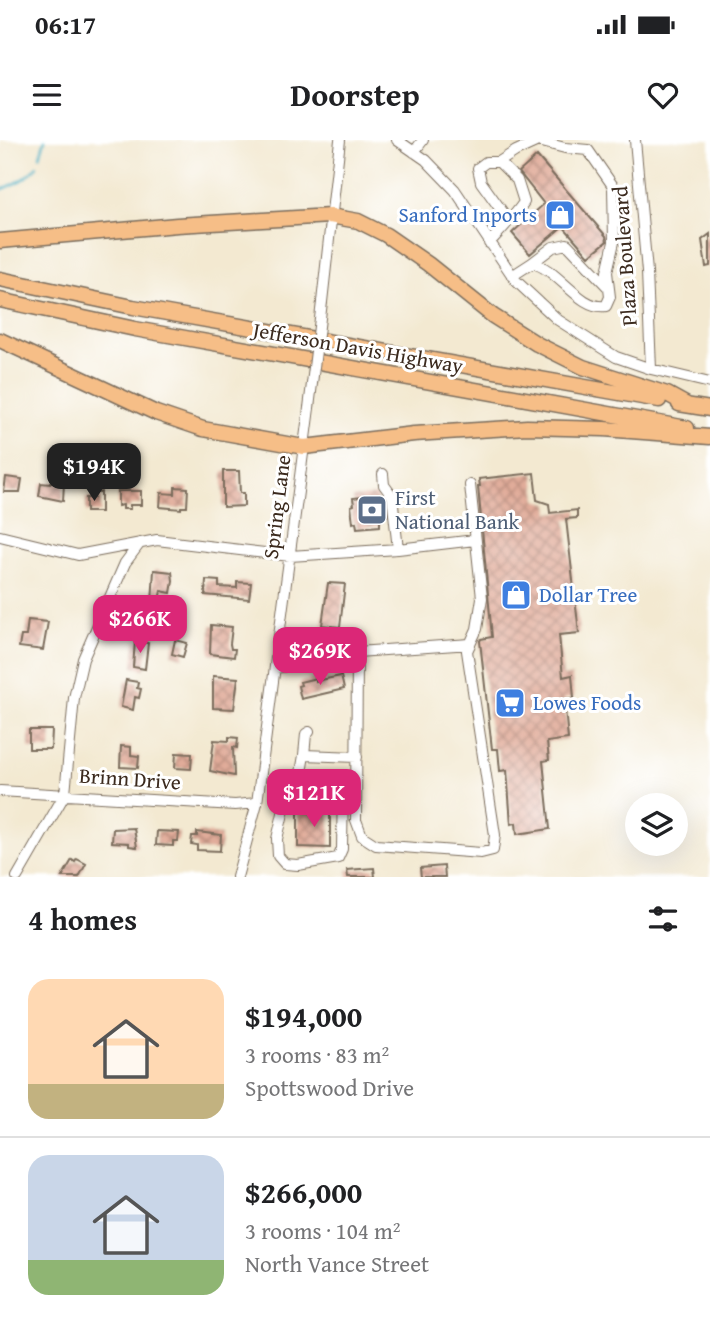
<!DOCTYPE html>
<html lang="en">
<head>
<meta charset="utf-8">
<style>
	:root { --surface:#fff; --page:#f2f2f2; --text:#202124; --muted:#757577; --line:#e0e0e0; --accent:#db2777 }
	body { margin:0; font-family:"Gentium Book Plus",serif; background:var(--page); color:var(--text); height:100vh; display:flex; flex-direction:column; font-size:26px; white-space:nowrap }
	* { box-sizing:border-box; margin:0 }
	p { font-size:23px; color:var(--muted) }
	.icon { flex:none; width:38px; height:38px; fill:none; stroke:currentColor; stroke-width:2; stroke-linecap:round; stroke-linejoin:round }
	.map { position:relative; height:737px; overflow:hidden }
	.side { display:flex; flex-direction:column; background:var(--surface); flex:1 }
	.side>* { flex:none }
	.controls { position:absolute; left:625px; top:653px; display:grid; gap:14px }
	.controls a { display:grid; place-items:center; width:63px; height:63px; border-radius:50%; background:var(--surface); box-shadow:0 7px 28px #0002; font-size:35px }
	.price { position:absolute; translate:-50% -60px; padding:0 16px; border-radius:14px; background:var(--accent); color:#fff; font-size:23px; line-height:46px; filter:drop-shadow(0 2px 4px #0008) }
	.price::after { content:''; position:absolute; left:50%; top:42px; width:21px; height:16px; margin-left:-10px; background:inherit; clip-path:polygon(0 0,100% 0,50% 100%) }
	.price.selected { background:#222; color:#fff }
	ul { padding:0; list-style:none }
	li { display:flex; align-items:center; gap:21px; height:175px; padding:0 28px }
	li+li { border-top:2px solid var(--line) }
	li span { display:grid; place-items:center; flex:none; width:196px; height:140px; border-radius:21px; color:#555 }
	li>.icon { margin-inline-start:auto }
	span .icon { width:84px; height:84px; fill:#fffc; stroke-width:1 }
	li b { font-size:30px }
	h2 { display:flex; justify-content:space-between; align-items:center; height:84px; padding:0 28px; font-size:30px }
	.status { display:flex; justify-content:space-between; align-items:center; height:49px; padding:0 35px; background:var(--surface); direction:ltr }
	.status svg { height:19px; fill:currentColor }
	header { display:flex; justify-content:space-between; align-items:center; height:91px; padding:0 28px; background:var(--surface); font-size:32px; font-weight:700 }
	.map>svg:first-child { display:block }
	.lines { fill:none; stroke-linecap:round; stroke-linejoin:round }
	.stream { stroke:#47b1c6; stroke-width:2.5 }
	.building { fill:url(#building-cross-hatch) }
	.minor-casing { stroke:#7b6d5d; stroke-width:12 }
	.highway-casing { stroke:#7b6d5d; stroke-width:17 }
	.minor { stroke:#fff; stroke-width:10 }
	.highway { stroke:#f6be87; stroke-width:14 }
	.minor-bridge-casing { stroke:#7b6d5d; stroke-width:12; stroke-linecap:butt }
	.minor-bridge { stroke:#fff; stroke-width:10 }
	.labels { text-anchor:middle; stroke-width:6; stroke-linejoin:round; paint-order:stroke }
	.shop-label { font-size:21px; fill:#366cbe; stroke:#fff; text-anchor:start }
	.street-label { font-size:21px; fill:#3b2a1e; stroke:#fff }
	.service-label { font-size:21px; fill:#4e5e75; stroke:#fff; text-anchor:start }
</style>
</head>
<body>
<div class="status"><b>06:17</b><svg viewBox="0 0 49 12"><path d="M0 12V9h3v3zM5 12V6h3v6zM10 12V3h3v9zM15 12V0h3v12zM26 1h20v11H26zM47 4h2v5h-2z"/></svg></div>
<header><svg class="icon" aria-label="menu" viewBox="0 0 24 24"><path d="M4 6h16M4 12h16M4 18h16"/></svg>Doorstep<svg class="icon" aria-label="heart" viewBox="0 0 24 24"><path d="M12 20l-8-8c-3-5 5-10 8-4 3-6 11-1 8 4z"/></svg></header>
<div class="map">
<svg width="710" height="737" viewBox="0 0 710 737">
	<defs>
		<pattern id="building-cross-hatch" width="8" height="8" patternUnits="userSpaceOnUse" patternTransform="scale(1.75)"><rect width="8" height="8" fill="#e1ac9a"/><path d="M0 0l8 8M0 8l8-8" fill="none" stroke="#b88c7d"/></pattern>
	</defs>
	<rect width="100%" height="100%" fill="#fff"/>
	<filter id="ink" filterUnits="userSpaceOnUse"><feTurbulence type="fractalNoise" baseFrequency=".0143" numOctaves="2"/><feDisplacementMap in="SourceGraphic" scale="14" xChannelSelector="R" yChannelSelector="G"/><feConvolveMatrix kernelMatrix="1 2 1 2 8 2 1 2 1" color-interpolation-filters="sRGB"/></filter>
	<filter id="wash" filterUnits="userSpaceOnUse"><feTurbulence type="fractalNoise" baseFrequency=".00686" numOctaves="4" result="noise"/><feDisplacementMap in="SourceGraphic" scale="28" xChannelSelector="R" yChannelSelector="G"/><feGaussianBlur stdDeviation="1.57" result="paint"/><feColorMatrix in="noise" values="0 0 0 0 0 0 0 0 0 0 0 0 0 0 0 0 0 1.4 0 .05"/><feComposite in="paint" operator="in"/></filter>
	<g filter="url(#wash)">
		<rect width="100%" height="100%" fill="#f3e9d1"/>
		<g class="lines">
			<path class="stream" d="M40 16 45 0
				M0 50C14 45 28 38 37 26"/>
		</g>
		<g id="blocks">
			<path class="building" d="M537 16 606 96 607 101 589 116 563 86 530 114 512 93 544 64 519 32Z
				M710 94V126L706 127 702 100Z
				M223 331H239L240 353H244V366L223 367Z
				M534 333 537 360 549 364 550 373 577 370V378L566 379 579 493 559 495 563 537 572 535 574 558 564 559 568 599 547 602 549 620 543 621 550 689 517 694 516 683 511 684 507 630 500 631 498 609H492L480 501 481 499 492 497 478 346H480L479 339Z
				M6 337 22 339 20 352H4Z
				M50 342 64 343 63 361 39 356 41 343 50 344Z
				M175 347 188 348 187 367H181V369L160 367 161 353 175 354Z
				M118 351H141V365H130V369H123V365L118 366Z
				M94 352H101V372H86V358H94Z
				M377 355 378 364 385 363 387 376 380 377V386L357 388 356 382 353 383 351 366 354 365 353 358Z
				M154 430 172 432 173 441 171 453 161 451 154 483H151L149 489 140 488 142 475 138 474 141 460 152 463Z
				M206 440 219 441V447L237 448V442L251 443 249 459 205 455Z
				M328 443 345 444 340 487 322 485Z
				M28 480 48 482 43 510 19 507 21 496H26Z
				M211 485 232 487 230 504 231 509H235L234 517 210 514Z
				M175 500 187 503 183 517 172 514Z
				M135 501 148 503 145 529 133 527Z
				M213 536 238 538 234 569 213 568Z
				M341 536 344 549 301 559 298 546 301 545 300 542 316 538V541Z
				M126 540 138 542 137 548 141 549 139 558 135 557 133 570 121 567Z
				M29 590H52L51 609H29Z
				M229 597 238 598 237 608 233 607 234 636 210 631 214 600 229 601Z
				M121 606 131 607V615L139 616 138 628 120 627Z
				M176 613 192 614 191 629 175 628Z
				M298 669 330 670V708L298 707Z
				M134 688 137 707 129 706V703L112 702 113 689Z
				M157 691 179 692 178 701H173V706L156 705Z
				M197 692 221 695 220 711 197 710V705L191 704 192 696H197Z
				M77 719 86 724 79 737H62L72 720 75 722Z
				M444 726 445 737H421L420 728Z
				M374 728 375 737H348L347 730Z"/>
		</g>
	</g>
	<g filter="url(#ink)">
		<use href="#blocks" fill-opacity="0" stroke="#7b6d5d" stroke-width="2"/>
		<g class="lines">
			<g class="minor-casing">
				<path id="minor" d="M397 0 426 20 455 50 516 141 558 180 616 217 651 229 710 243
					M635 0 647 132 651 229
					M414 12 423 0
					M499 22 516 11 538 1 565 8 588 10 613 46 614 102 607 132 610 157 606 166C579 170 559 129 532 123L512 136
					M489 103C501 90 514 77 524 62L517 40 499 22H486L478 28 481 42 509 81
					M532 123 553 107 567 104 608 147
					M322 162 340 0
					M383 334 384 345 392 356 398 409
					M0 396 78 415 157 400 290 416 398 409 475 400
					M357 512 356 680 362 696 376 705 481 713 493 710 495 695 467 511 477 489 482 458 470 345
					M276 528 357 512 470 504
					M304 615 306 594 309 592
					M300 639 348 640
					M343 641 342 709 338 718 298 725 285 724 278 716 277 699 288 652 300 639 304 615 357 617
					M0 651 235 665 257 663
					M286 661 343 663
					M17 737 65 654 74 558 83 519 125 423 140 403
					M237 737 257 663 309 268"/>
			</g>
			<g class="highway-casing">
				<path id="highway" d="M0 101 177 85 330 76 358 81 386 95 428 124 493 176 537 204 583 227 667 254 687 265
					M0 139 133 167 659 260
					M0 160 135 189 687 288
					M0 200 156 273 203 289 304 307 414 294 527 287 604 289 710 297
					M679 264 710 269"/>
			</g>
			<use href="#minor" class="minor"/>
			<use href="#highway" class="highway"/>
			<g class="minor-bridge-casing">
				<path id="minor-bridge" d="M309 268 322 162"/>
			</g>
			<use href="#minor-bridge" class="minor-bridge"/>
		</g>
	</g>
	<defs>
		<g id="shop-square" transform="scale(1.575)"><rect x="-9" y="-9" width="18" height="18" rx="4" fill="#3f7fe0" stroke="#fff"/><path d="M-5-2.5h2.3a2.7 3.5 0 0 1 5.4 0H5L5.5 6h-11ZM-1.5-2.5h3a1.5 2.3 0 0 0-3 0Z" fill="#fff"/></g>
		<g id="bank-square" transform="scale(1.575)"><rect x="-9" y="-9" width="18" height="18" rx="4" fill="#5c6f8a" stroke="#fff"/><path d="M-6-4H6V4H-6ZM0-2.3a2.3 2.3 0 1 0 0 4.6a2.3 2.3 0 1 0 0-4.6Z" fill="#fff"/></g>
		<g id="supermarket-square" transform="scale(1.575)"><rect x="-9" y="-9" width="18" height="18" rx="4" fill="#3f7fe0" stroke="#fff"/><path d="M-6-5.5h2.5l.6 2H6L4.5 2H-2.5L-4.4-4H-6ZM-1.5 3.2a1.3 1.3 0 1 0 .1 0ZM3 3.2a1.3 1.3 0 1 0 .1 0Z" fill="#fff"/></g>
	</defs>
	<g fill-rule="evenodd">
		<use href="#shop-square" x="560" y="75"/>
		<use href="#bank-square" x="372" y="370"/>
		<use href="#shop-square" x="516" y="455"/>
		<use href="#supermarket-square" x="510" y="563"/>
	</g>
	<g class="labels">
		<g class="shop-label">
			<text x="537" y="82" text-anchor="end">Sanford Inports</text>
			<text x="539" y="462">Dollar Tree</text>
			<text x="533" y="570">Lowes Foods</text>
		</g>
		<g class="street-label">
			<text transform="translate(625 116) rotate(-94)" y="7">Plaza Boulevard</text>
			<text transform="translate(358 208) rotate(10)" y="7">Jefferson Davis Highway</text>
			<text transform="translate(277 367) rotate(-83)" y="7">Spring Lane</text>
			<text transform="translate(130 639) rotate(4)" y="7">Brinn Drive</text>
		</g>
		<g class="service-label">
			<text x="395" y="365">First<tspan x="395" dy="24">National Bank</tspan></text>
		</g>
	</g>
</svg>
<div class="controls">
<a><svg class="icon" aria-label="layers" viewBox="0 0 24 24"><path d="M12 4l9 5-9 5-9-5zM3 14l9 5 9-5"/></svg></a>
</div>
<b class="price selected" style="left:94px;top:363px">$194K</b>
<b class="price" style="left:140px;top:515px">$266K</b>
<b class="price" style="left:320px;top:547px">$269K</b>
<b class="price" style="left:314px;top:689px">$121K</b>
</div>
<section class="side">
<h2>4 homes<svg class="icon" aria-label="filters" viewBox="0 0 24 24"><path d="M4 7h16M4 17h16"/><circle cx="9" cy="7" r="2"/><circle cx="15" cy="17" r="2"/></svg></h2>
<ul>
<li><span style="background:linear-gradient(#ffd9b3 75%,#c2b280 0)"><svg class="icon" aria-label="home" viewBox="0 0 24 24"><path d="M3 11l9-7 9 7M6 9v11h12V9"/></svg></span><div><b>$194,000</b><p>3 rooms · 83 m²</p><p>Spottswood Drive</p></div></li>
<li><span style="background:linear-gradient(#c9d6e8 75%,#8fb573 0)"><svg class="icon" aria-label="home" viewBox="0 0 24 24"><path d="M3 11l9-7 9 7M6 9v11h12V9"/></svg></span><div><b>$266,000</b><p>3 rooms · 104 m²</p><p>North Vance Street</p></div></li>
</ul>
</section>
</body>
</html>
